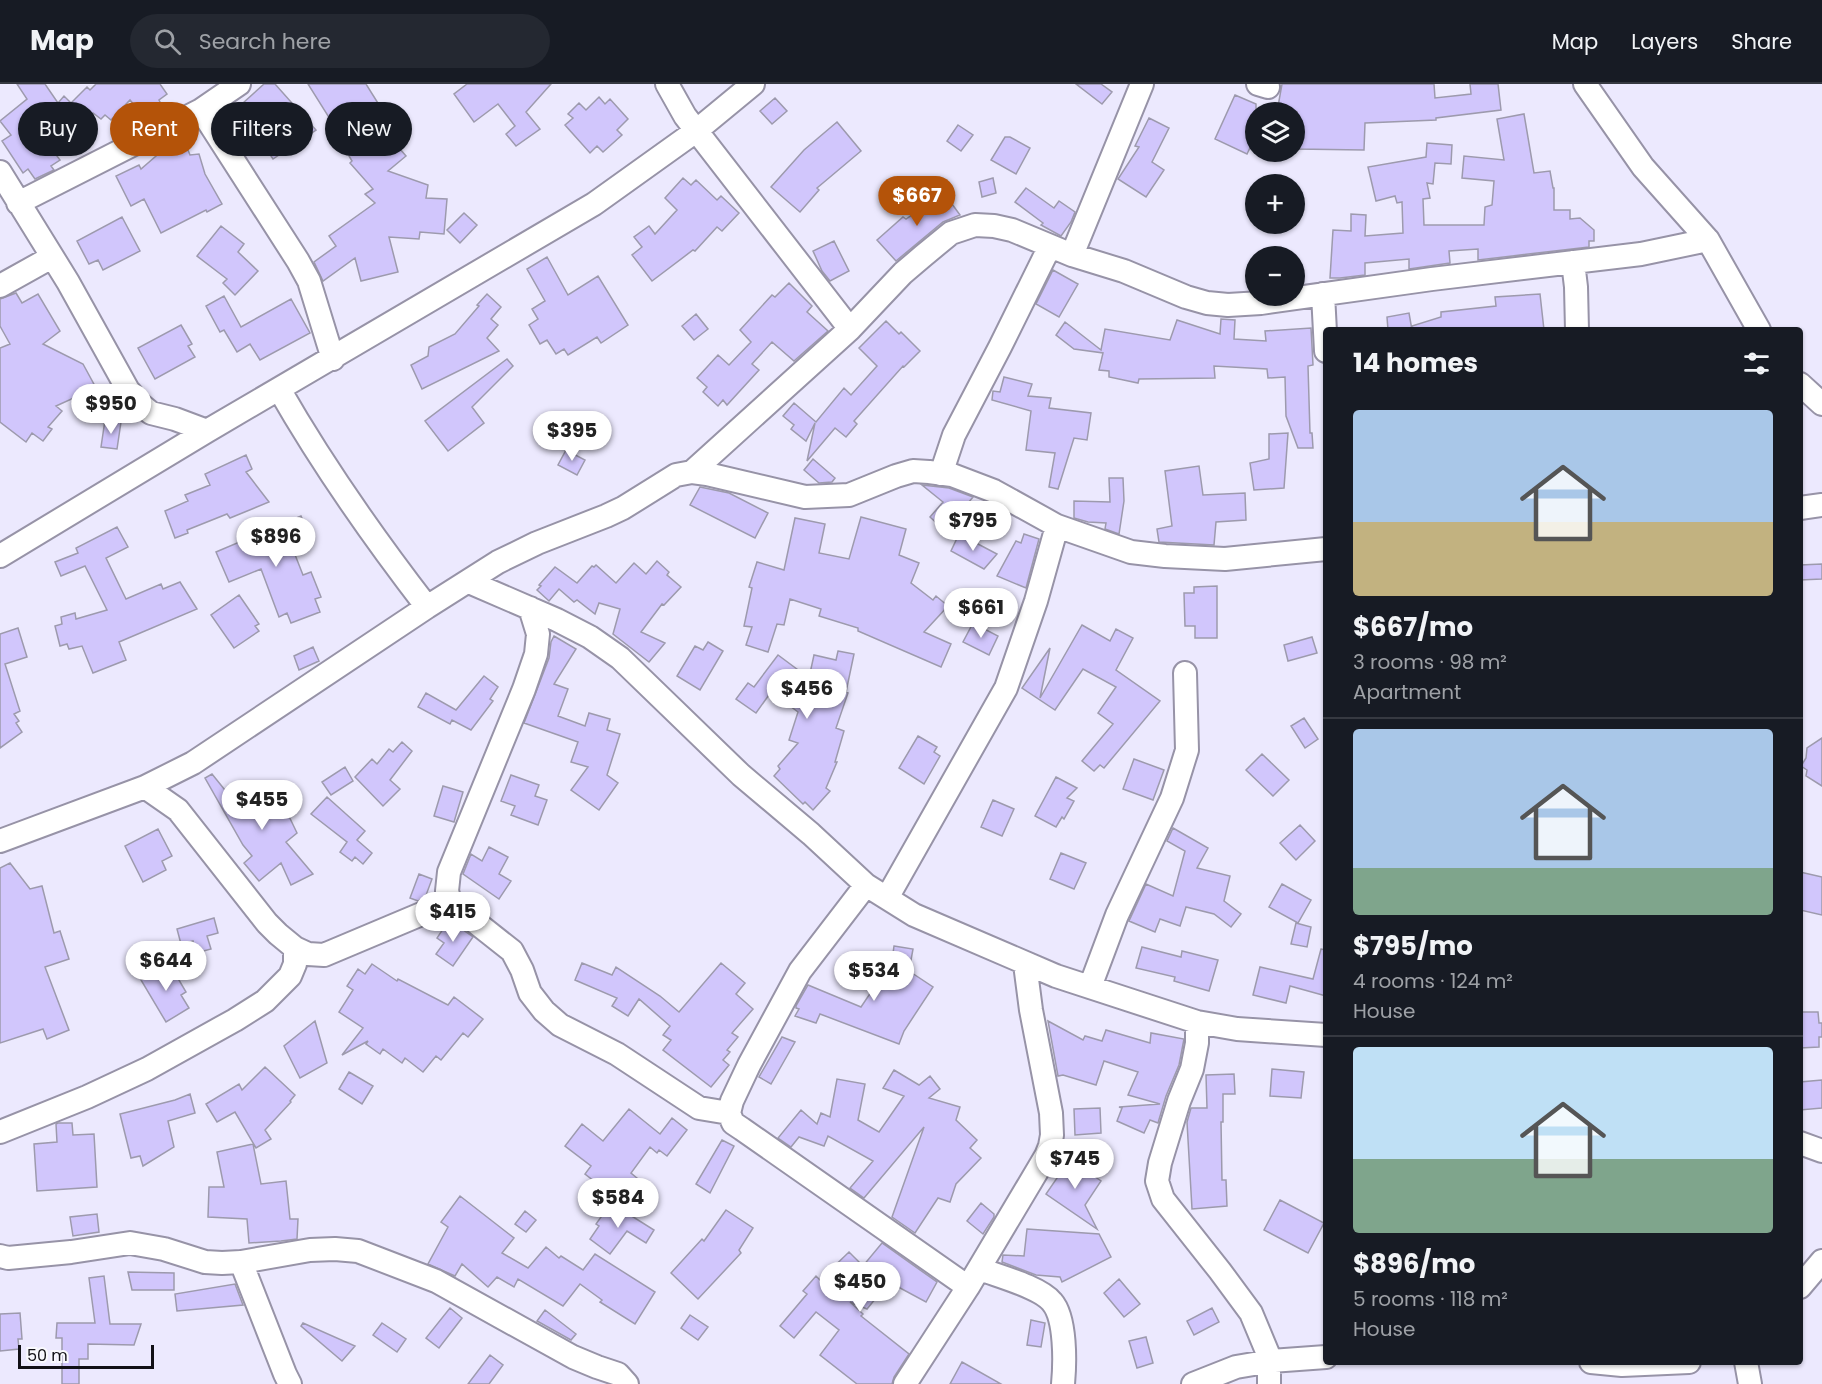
<!DOCTYPE html>
<html lang="en">
<head>
<meta charset="utf-8">
<style>
	:root { --surface:#171b24; --page:#242831; --text:#f1f3f6; --muted:#9ea1a6; --line:#363941; --accent:#b45309 }
	body { margin:0; font-family:Poppins,sans-serif; background:var(--page); color:var(--text); height:100vh; display:flex; flex-direction:column; font-size:22px; white-space:nowrap }
	* { box-sizing:border-box; margin:0 }
	p { font-size:20px; color:var(--muted) }
	.icon { flex:none; width:33px; height:33px; fill:none; stroke:currentColor; stroke-width:2; stroke-linecap:round; stroke-linejoin:round }
	.map { position:relative; flex:1; overflow:hidden }
	.sheet { position:absolute; left:1323px; top:243px; width:480px; height:1038px; display:flex; flex-direction:column; background:var(--surface); border-radius:6px; box-shadow:0 2px 4px #0004 }
	.sheet>* { flex:none }
	.banner { position:absolute; left:18px; top:18px; width:570px; height:54px; display:flex; gap:12px }
	.fabs { position:absolute; left:1245px; top:18px; display:grid; gap:12px }
	.fabs a { display:grid; place-items:center; width:60px; height:60px; border-radius:50%; background:var(--surface); box-shadow:0 2px 4px #0004; font-size:30px }
	.scale { position:absolute; left:18px; bottom:15px; width:136px; box-sizing:border-box; padding-left:6px; border:3px solid #111016; border-top:0; font-size:16px; line-height:21px; white-space:nowrap; color:#111016; -webkit-text-stroke:4px #f9f9fd; paint-order:stroke }
	.price { position:absolute; translate:-50% -51px; padding:0 14px; border-radius:21px; background:#fff; color:#222; font-size:20px; line-height:39px; filter:drop-shadow(0 2px 3px #0008) }
	.price::after { content:''; position:absolute; left:50%; top:36px; width:18px; height:14px; margin-left:-9px; background:inherit; clip-path:polygon(0 0,100% 0,50% 100%) }
	.price.active { background:var(--accent); color:#fff }
	ul { padding:0; list-style:none }
	li { display:grid; align-content:center; gap:12px; height:318px; padding:0 30px }
	li+li { border-top:2px solid var(--line) }
	li span { display:grid; place-items:center; height:186px; border-radius:6px; color:#555 }
	li>.icon { margin-inline-start:auto }
	span .icon { width:108px; height:108px; fill:#fffc; stroke-width:1 }
	li b { font-size:26px }
	h2 { display:flex; justify-content:space-between; align-items:center; height:72px; padding:0 30px; font-size:26px }
	.tag { padding:0 21px; border-radius:27px; background:var(--surface); box-shadow:0 2px 4px #0004; font-size:21px; line-height:54px }
	.tag.active { background:var(--accent); color:#fff }
	header { display:flex; align-items:center; gap:36px; box-sizing:border-box; height:84px; padding:0 30px; background:var(--surface); border-bottom:2px solid var(--line) }
	header strong { font-size:28px }
	nav { display:flex; gap:33px; margin-inline-start:auto; font-size:21px }
	.search { width:420px; height:54px; background:var(--page); display:flex; align-items:center; gap:15px; box-sizing:border-box; padding:0 21px; border-radius:33px; color:var(--muted); font-size:22px }
	.map>svg:first-child { display:block }
	.building { fill:#d1c6fc; stroke:#9d9aad; stroke-width:1.5 }
	.lines { fill:none; stroke-linecap:round; stroke-linejoin:round }
	.minor-casing { stroke:#9793a7; stroke-width:26 }
	.minor { stroke:#fff; stroke-width:22 }
</style>
</head>
<body>
<header>
<strong>Map</strong>
<div class="search"><svg class="icon" aria-label="search" viewBox="0 0 24 24"><circle cx="10" cy="10" r="6"/><path d="M15 15l6 6"/></svg>Search here</div>
<nav><a>Map</a><a>Layers</a><a>Share</a></nav>
</header>
<div class="map">
<svg width="1822" height="1300" viewBox="0 0 1822 1300">
	<rect width="100%" height="100%" fill="#ece9fe"/>
	<path class="building" d="M17 0H45L58 19 64 12 71 19 87 3 90 6 96 0H160L167 10 159 16 161 20 144 33 130 16 111 36 105 31 101 35 93 29 54 68 60 76 51 82 54 86 35 95 28 85 23 89 2 57 11 51 0 37 27 15Z
		M264 0H275L316 46 273 75 256 50 261 47 247 31 251 27 243 19Z
		M308 0H366L386 32 397 22 407 32 387 50 406 72 388 87 428 101 426 114 447 115 444 150 420 148 419 155 389 153 398 188 361 197 355 174 323 197 314 178 336 162 329 152 375 119 365 110 373 105 350 79 352 77 349 72 352 70Z
		M467 0H551L526 28 540 45 516 62 506 50 515 42 498 20 474 38 454 10Z
		M1076 0H1101L1112 8 1102 20Z
		M1282 0H1434L1435 14 1471 10 1470 0H1498L1501 26 1436 34V36L1365 39 1364 66 1296 65 1297 28H1277Z
		M1235 11 1256 20V51L1247 70 1215 55Z
		M599 13 605 20 610 15 628 35 617 46 622 51 603 68 597 62 590 69 565 41 573 34 568 30 579 19 586 26Z
		M775 14 787 27 772 40 760 27Z
		M1524 30 1534 89 1550 87 1553 104H1554V126H1570V135L1580 134 1594 146V157H1589V163L1478 176V165L1449 167 1450 179 1409 185V175L1365 179V191L1340 194H1330L1333 146 1351 147V130L1366 131 1365 152 1403 149 1402 118 1397 119 1395 112 1376 117 1368 83 1426 73 1427 59 1452 61 1451 80 1435 79 1433 100 1427 99 1430 114 1423 115 1424 141H1484L1485 123 1492 121 1494 97 1462 94 1464 72 1504 76 1497 35Z
		M1149 34 1169 44 1152 78 1164 86 1146 113 1118 95 1139 63 1135 62Z
		M837 38 861 67 817 104 819 106 800 128 771 103 804 66Z
		M958 41 973 51 961 67 947 57Z
		M1005 53H1010L1030 64 1016 90 991 76Z
		M163 66H188L190 71 199 70 205 90 222 120 207 128 206 126 161 149 144 115 131 122 116 92 139 81 141 85Z
		M683 94 691 101 696 96 717 116 721 112 739 129 722 147 717 143 695 167 693 166 652 197 632 171 642 163 634 153 649 142 655 150 677 126 665 114Z
		M993 94 996 109 982 113 979 98Z
		M1026 104 1054 124 1059 117 1075 128 1071 138 1061 152 1041 141 1043 139 1015 118Z
		M944 109 960 131 943 138 896 177 877 156 903 133 906 135Z
		M464 129 477 141 460 159 447 146Z
		M122 133 140 167 103 186 98 176 89 180 77 157Z
		M221 142 244 160 238 168 258 187 235 211 223 199 227 195 197 172Z
		M834 157 849 187 830 197 822 187 813 167Z
		M547 173 568 211 598 192 628 241 601 259 597 253 568 271 564 265 556 270 547 256 540 260 529 241 538 235 532 225 545 217 527 185Z
		M1053 186 1078 200 1059 233 1036 220Z
		M789 199 812 222 807 228 828 247 794 277 772 258 752 280 759 286 727 321 723 316 718 322 703 308 707 303 697 294 718 271 729 281 751 258 740 246 772 211 775 213Z
		M16 209 22 219 38 210 60 247 43 260 83 280 96 304 56 322 62 327 48 343 52 345 43 357 32 349 26 358 0 338V264L10 260 0 242V215Z
		M487 210 501 223 491 235 498 241 487 254 499 267 422 305 411 281 428 272 429 263 455 250 479 222 477 221Z
		M1540 210 1544 246H1413L1412 242 1441 233V228L1496 222 1495 213Z
		M224 212 241 243 291 215 310 249 260 276 250 260 237 268 224 246 220 248 206 222Z
		M1409 229 1412 246H1388L1387 233Z
		M696 230 708 245 694 256 682 242Z
		M1221 235 1235 236 1234 255 1266 257 1265 247 1311 244 1313 281 1308 282 1310 349H1312L1313 364H1298L1286 332 1285 293 1268 294 1267 285 1214 282 1215 294 1139 295 1138 299 1109 293V287L1099 286 1103 269 1074 265 1056 251 1065 238 1101 266 1105 245 1170 256 1177 236 1220 250Z
		M886 237 899 250 901 248 920 267 904 283 903 282 854 337 857 340 846 353 835 344 807 377 815 339 806 357 791 345 794 341 783 332 794 319 816 338 844 304 851 311 877 282 859 264Z
		M181 241 192 260 188 262 195 273 155 295 138 264Z
		M507 275 513 282 472 323 484 339 448 367 425 337Z
		M1004 293 1032 300 1028 312 1051 314 1049 324 1091 329 1087 356 1074 354 1058 405 1049 403 1055 369 1026 366 1031 327 992 316 993 307 1000 308Z
		M105 336 121 338 117 365 101 363Z
		M1288 349 1284 404 1254 406 1250 379 1269 375V350Z
		M566 366 585 376 577 391 558 381Z
		M246 371 252 385 246 388 269 418 230 434 227 430 187 446 188 449 175 454 165 427 188 417 185 411 210 401 205 390Z
		M813 375 835 394 832 398 819 399 804 386Z
		M1199 382 1203 411 1245 409 1246 436 1216 438 1214 461 1159 458 1157 445 1172 442 1165 387Z
		M1109 394H1123L1124 417 1119 450 1105 445 1106 439 1088 438 1074 434V417L1110 418Z
		M922 401 949 404 973 413 945 447 930 433 943 418Z
		M700 403 729 409 768 429 755 454 690 421Z
		M301 432 309 450 290 458 303 491 311 488 321 513 315 515 320 528 291 539 287 529 279 533 261 485 229 498 216 468Z
		M861 433 906 445 899 471 919 479 911 499 933 516 936 512 948 522 924 548 951 560 941 583 858 547V544L819 532 821 525 790 515 784 541 777 540 768 568 746 561 752 543 744 542 752 504 749 503 757 478 784 486 795 434 825 440 819 469 849 475Z
		M117 443 128 463 106 474 126 515 161 500 163 505 180 498 197 525 119 558 126 576 93 589 82 562 69 565 67 560 60 562 55 542 62 540 61 533 75 529 76 535 107 526 85 482 61 492 55 478 78 469 76 464Z
		M959 450 997 470 984 485 951 467Z
		M1024 450 1039 455 1026 504 997 492 1016 457 1021 459Z
		M657 477 669 488 667 491 681 503 664 521 662 520 641 548 665 559 649 578 613 550 620 525 599 519 595 530 577 516 574 518 559 505 549 517 537 506 541 502 539 501 555 483 577 499 592 482 594 483 596 481 616 499 634 479 646 490Z
		M1822 480V495L1800 496V481Z
		M1217 502V554H1195V542H1185L1184 509H1194V503Z
		M239 511 259 540 255 542 259 547 234 564 211 531Z
		M973 539 998 552 989 571 963 558Z
		M1082 541 1110 557 1116 545 1133 554 1116 586 1160 617 1104 684 1100 681 1094 687 1082 677 1113 640 1098 629 1116 603 1083 585 1055 626 1022 604 1050 564 1040 614Z
		M18 544 27 573 5 580 20 627 14 630 19 637 16 639 22 648 0 664V550Z
		M554 552 576 565 554 600 568 605 558 632 585 642 589 629 610 635 607 646 620 650 607 691 618 699 599 726 571 706 588 683 571 678 578 658 524 639 549 574 551 558Z
		M1312 553 1317 569 1288 577 1284 561Z
		M708 558 723 567 700 606 677 592 695 562 703 566Z
		M313 563 319 577 299 586 294 572Z
		M838 567 854 570 846 608 848 609 836 644 844 647 835 678H837L826 704 830 707 813 726 805 718 803 720 774 692 780 685 778 682 798 659 789 656 798 628 771 608 756 629 736 615 748 599 754 603 778 571 809 594 814 571 836 576Z
		M484 592 498 603 490 615 493 617 471 646 452 636 450 640 418 623 426 609 456 626Z
		M1304 634 1318 655 1305 664 1291 642Z
		M918 652 937 663 934 668 940 672 924 700 899 684Z
		M1822 654V702L1806 692 1807 686 1801 682 1806 674 1807 664Z
		M402 658 412 667 390 696 400 705 383 722 355 693 372 675 377 680 389 665 393 668Z
		M1262 670 1289 696 1273 712 1246 686Z
		M1134 675 1164 686 1153 716 1123 705Z
		M345 683 353 697 331 711 322 698Z
		M212 690 233 716 266 697 283 728 286 726 297 749 286 758 313 790 291 801 281 779 259 797 244 779 252 772 243 761 205 694Z
		M511 691 539 701 535 712 547 716 538 741 511 731 515 722 501 717Z
		M1056 693 1077 704 1067 714 1074 717 1064 735 1062 733 1056 743 1035 732Z
		M443 702 463 708 454 738 434 732Z
		M327 713 365 747 357 756 372 769 363 780 355 773 352 777 340 768 347 758 311 730Z
		M993 716 1014 725 1002 752 981 743Z
		M1300 741 1315 757 1296 776 1280 759Z
		M1173 744 1208 764 1197 784 1230 792 1224 817 1241 830 1231 843 1214 830 1186 823 1180 842 1160 835 1155 848 1129 837 1146 800 1173 812 1185 767 1167 757Z
		M158 745 172 772 162 777 166 786 143 798 125 762Z
		M489 763 508 773 499 790 511 797 499 815 463 790 471 770 482 777Z
		M1061 769 1086 779 1074 805 1050 795Z
		M10 779 30 805 42 802 54 849 60 847 69 875 45 883 69 946 47 955 43 945 0 959V784Z
		M1800 788 1822 793V831L1800 826Z
		M419 790 432 795 425 814 418 817 410 814Z
		M1282 800 1311 816 1298 839 1269 823Z
		M214 834 218 849 207 852 211 865 196 869 193 857 181 860 177 845Z
		M449 836 473 853 453 882 436 870 444 859 437 854Z
		M1296 839 1311 843 1307 863 1291 860Z
		M894 862 913 865 909 887 933 903 904 947 899 960 820 930 816 939 795 932 799 925 796 924V922L808 901 861 923 892 877Z
		M1142 863 1181 873 1182 867 1218 876 1209 907 1174 897 1175 893 1136 884Z
		M1321 865 1326 866V912L1290 902 1286 919 1253 911 1260 883 1313 895Z
		M169 879 186 908 181 911 189 924 166 938 141 896Z
		M582 879 612 891 616 883 660 912 679 928 721 879 745 899 736 910 753 925 732 949 738 953 727 966 730 968 723 976 729 981 711 1003 663 966 671 956 663 951 670 942 639 915 628 932 612 922 617 914 575 896Z
		M372 880 397 897 398 895 448 921 454 913 483 935 468 953 463 949 441 976 436 972 423 988 405 974 402 979 383 965 380 970 366 960 368 957 342 971 363 944 339 928 353 906 347 902 358 885 365 890Z
		M1800 928H1818L1819 939H1822V953H1819V963L1800 964Z
		M315 937 327 979 300 994 284 962Z
		M1048 937 1083 956 1085 952 1102 957 1106 946 1150 959 1151 949 1184 955 1179 981 1166 1012 1158 1039 1150 1036 1144 1049 1117 1037 1122 1024 1119 1023 1160 1020 1128 1011 1138 988 1104 977 1096 1001 1063 991 1058 992Z
		M782 953 795 958 771 1000 759 993Z
		M265 983 295 1011 290 1017 291 1018 265 1046 271 1055 256 1064 235 1028 217 1038 206 1020 239 1000 242 1006Z
		M1272 985 1304 988 1301 1014 1270 1012Z
		M894 986 919 1001 930 992 940 1005 929 1014 960 1023 956 1036 977 1056 970 1064 981 1074 956 1100 950 1118 938 1114 915 1149 892 1133 924 1043 864 1114 850 1104 873 1077 828 1052 824 1062 799 1053 791 1063 778 1054 801 1026 817 1040 821 1029 830 1033 837 995 865 1000 858 1036 879 1048 904 1012 883 1004Z
		M349 988 373 1002 362 1020 339 1005Z
		M1234 990 1235 1010H1223V1038H1221L1222 1096H1226L1227 1122 1192 1125 1187 1038 1191 1024H1207L1206 991Z
		M1822 996V1024L1800 1026V998Z
		M190 1010 195 1029 168 1037 174 1063 143 1082 140 1072 131 1074 120 1030 175 1016Z
		M1100 1024 1101 1049 1075 1051 1074 1025Z
		M629 1025 660 1050 672 1034 687 1046 667 1072 659 1066 657 1069 650 1063 631 1089 637 1094 620 1117 585 1090 591 1082 565 1062 582 1040 603 1057Z
		M58 1039H72L73 1051 94 1050 97 1103 37 1107 34 1060 57 1058 56 1040Z
		M722 1056 734 1062 710 1109 696 1100Z
		M253 1060 261 1100 286 1097 290 1135H298L297 1155 281 1157 249 1159 247 1135 208 1133 209 1103H224L217 1068Z
		M1070 1075 1101 1097 1085 1121 1097 1145 1046 1110Z
		M460 1112 514 1154 502 1169 528 1184 546 1163 559 1174 561 1172 583 1186 595 1170 655 1208 635 1240 600 1218 602 1216 580 1200 563 1222 518 1195 514 1203 497 1193 488 1203 462 1180 455 1192 428 1180 448 1143 441 1138Z
		M1280 1116 1324 1139 1308 1169 1264 1146Z
		M611 1119 654 1146 646 1159 627 1147 610 1170 590 1155 599 1142 596 1140Z
		M981 1119 994 1130V1133L983 1150 967 1137Z
		M726 1126 753 1144 739 1166 741 1169 698 1215 671 1189 702 1155 704 1157Z
		M525 1127 536 1136 526 1148 515 1140Z
		M97 1130 99 1148 73 1152 70 1133Z
		M1027 1145 1099 1150 1111 1173 1062 1198 1060 1193 1036 1191 1002 1178 1003 1171 1024 1172Z
		M882 1159 937 1198 926 1218 889 1198 867 1225 850 1218 863 1230 861 1232 909 1270 894 1293 892 1300H857L820 1271 839 1246 816 1228 794 1254 780 1242 807 1210 803 1207 816 1192 820 1196 849 1168 863 1182Z
		M128 1188 174 1189V1206H132Z
		M104 1192 110 1240H141L134 1261 88 1260V1275H79V1300H62V1254H56L57 1239H95L89 1194Z
		M1119 1195 1140 1220 1124 1233 1104 1209Z
		M235 1200 243 1221 177 1227 175 1210Z
		M450 1224 462 1234 439 1264 426 1254Z
		M1212 1224 1219 1238 1194 1251 1187 1237Z
		M545 1226 576 1250 571 1256 537 1237Z
		M20 1229 22 1255H18L19 1265 0 1267V1230Z
		M690 1231 708 1243 698 1256 681 1244Z
		M1031 1236 1045 1239 1041 1263 1027 1261Z
		M303 1239 355 1262 342 1277 301 1242Z
		M382 1239 406 1255 397 1268 373 1251Z
		M1146 1253 1153 1279 1137 1284 1129 1257Z
		M490 1271 503 1281 489 1300H468Z
		M962 1278 1001 1300H950Z"/>
	<g class="lines">
		<g class="minor-casing">
			<path id="minor" d="M667 0 685 32 850 245
				M1258 0 1268 3
				M1585 0 1643 83 1708 156 1759 246
				M201 26 298 177 309 197 333 275
				M0 88 68 198 128 306 140 320 151 329 175 335 207 347
				M18 119 201 26 239 0
				M1072 171 1142 0
				M1573 178 1576 203 1577 246
				M0 202 52 173
				M1323 210 1326 267
				M1800 300 1822 320
				M279 305C323 382 373 453 427 523
				M692 388 850 245 903 189 923 172 951 149 975 141 994 142 1012 146 1072 171 1124 187 1186 213 1207 219 1228 221 1261 219 1432 195 1641 170 1708 156
				M941 390 954 351 1000 263 1050 162
				M1800 424 1822 421
				M0 472 207 347 594 120 696 47 753 0
				M469 498 557 536 590 553 620 574 741 691 811 750 866 801 914 831 1056 892 1197 938 1237 945 1326 951
				M530 524 538 550 536 570 524 605 449 788 447 807 450 818 512 867 522 886 530 909 544 927 560 941 617 970 699 1024 729 1029
				M145 703 178 726 267 839 278 850 295 864 308 870 324 871 450 818
				M0 757 145 703 193 679 427 523 498 478 537 459 606 432 623 424 676 391 692 388 707 390 805 413 849 411 896 392 913 387 929 388 952 391 994 407 1057 442 1131 468 1165 472 1225 475 1326 465
				M866 801 800 887 749 981 732 1017 729 1029 733 1039 742 1045 968 1203 1046 1072 1050 1062 1052 1051 1051 1029 1031 926 1025 880
				M887 814 1006 604 1036 517 1057 442
				M1090 903 1117 831 1172 714 1187 666 1185 589
				M1197 938V959L1192 985 1179 1017 1160 1079 1157 1097 1163 1115 1220 1187 1251 1229 1271 1277 1269 1286V1300
				M0 1048 87 1013 147 985 235 936 265 917 290 892 295 880V864
				M1800 1059 1822 1067
				M0 1172 8 1174 71 1168 130 1159 164 1165 205 1178 222 1179 241 1178 310 1166 335 1165 358 1167 436 1197 573 1273 597 1283 618 1290 627 1300
				M241 1178 285 1290 290 1300
				M980 1185C998 1192 1040 1203 1052 1218 1066 1234 1065 1279 1063 1300
				M1800 1203 1822 1177
				M1591 1278 1622 1281 1689 1278
				M1746 1278 1750 1300
				M905 1300 968 1203
				M1193 1300 1236 1283 1271 1277 1326 1273"/>
		</g>
		<use href="#minor" class="minor"/>
	</g>
</svg>
<div class="fabs">
<a><svg class="icon" aria-label="layers" viewBox="0 0 24 24"><path d="M12 4l9 5-9 5-9-5zM3 14l9 5 9-5"/></svg></a>
<a>+</a>
<a>−</a>
</div>
<div class="scale">50 m</div>
<b class="price active" style="left:917px;top:143px">$667</b>
<b class="price" style="left:111px;top:351px">$950</b>
<b class="price" style="left:572px;top:378px">$395</b>
<b class="price" style="left:973px;top:468px">$795</b>
<b class="price" style="left:276px;top:484px">$896</b>
<b class="price" style="left:981px;top:555px">$661</b>
<b class="price" style="left:807px;top:636px">$456</b>
<b class="price" style="left:262px;top:747px">$455</b>
<b class="price" style="left:453px;top:859px">$415</b>
<b class="price" style="left:166px;top:908px">$644</b>
<b class="price" style="left:874px;top:918px">$534</b>
<b class="price" style="left:1075px;top:1106px">$745</b>
<b class="price" style="left:618px;top:1145px">$584</b>
<b class="price" style="left:860px;top:1229px">$450</b>
<div class="banner">
<a class="tag">Buy</a>
<a class="tag active">Rent</a>
<a class="tag">Filters</a>
<a class="tag">New</a>
</div>
<section class="sheet">
<h2>14 homes<svg class="icon" aria-label="filters" viewBox="0 0 24 24"><path d="M4 7h16M4 17h16"/><circle cx="9" cy="7" r="2"/><circle cx="15" cy="17" r="2"/></svg></h2>
<ul>
<li><span style="background:linear-gradient(#a9c7e8 60%,#c2b280 0)"><svg class="icon" aria-label="home" viewBox="0 0 24 24"><path d="M3 11l9-7 9 7M6 9v11h12V9"/></svg></span><div><b>$667/mo</b><p>3 rooms · 98 m²</p><p>Apartment</p></div></li>
<li><span style="background:linear-gradient(#a9c7e8 75%,#7fa58c 0)"><svg class="icon" aria-label="home" viewBox="0 0 24 24"><path d="M3 11l9-7 9 7M6 9v11h12V9"/></svg></span><div><b>$795/mo</b><p>4 rooms · 124 m²</p><p>House</p></div></li>
<li><span style="background:linear-gradient(#bfe0f5 60%,#7fa58c 0)"><svg class="icon" aria-label="home" viewBox="0 0 24 24"><path d="M3 11l9-7 9 7M6 9v11h12V9"/></svg></span><div><b>$896/mo</b><p>5 rooms · 118 m²</p><p>House</p></div></li>
</ul>
</section>
</div>
</body>
</html>
